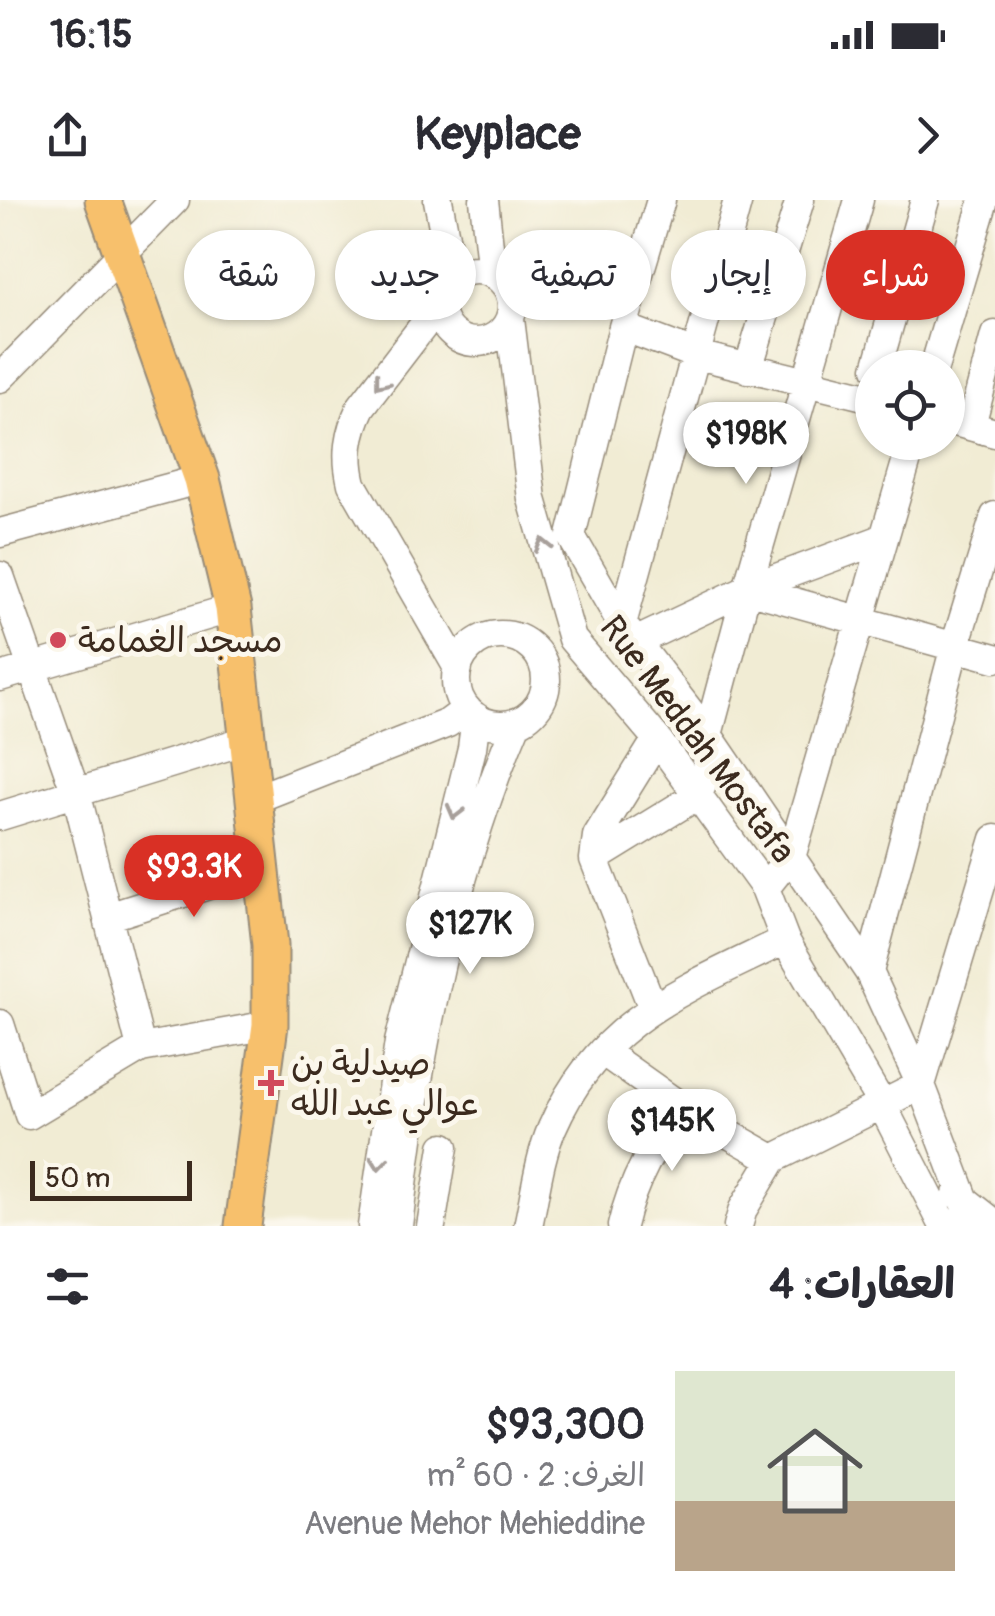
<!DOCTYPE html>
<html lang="ar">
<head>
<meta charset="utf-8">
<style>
	:root { --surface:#fff; --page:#f7f7f7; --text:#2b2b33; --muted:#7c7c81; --line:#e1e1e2; --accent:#d93025 }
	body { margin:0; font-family:Pangolin,"Playpen Sans Arabic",sans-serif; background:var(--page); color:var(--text); direction:rtl; height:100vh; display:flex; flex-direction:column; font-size:38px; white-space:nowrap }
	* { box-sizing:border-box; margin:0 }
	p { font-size:32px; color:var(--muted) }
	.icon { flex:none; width:55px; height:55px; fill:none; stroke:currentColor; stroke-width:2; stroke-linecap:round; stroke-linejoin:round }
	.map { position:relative; height:1026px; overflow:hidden; direction:ltr }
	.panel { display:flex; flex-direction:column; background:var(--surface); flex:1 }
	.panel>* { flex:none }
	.guide { position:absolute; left:30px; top:30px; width:935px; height:90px; direction:rtl; display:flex; gap:20px }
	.tools { position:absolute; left:855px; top:150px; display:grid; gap:20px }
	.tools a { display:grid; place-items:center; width:110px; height:110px; border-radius:50%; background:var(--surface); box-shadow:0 2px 8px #0004; font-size:50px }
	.scale { position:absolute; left:30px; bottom:25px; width:162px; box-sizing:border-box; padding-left:10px; border:5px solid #3b2a1e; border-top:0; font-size:28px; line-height:35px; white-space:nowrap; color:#3b2a1e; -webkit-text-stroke:8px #fbf7ec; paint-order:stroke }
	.price { position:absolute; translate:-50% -85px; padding:0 22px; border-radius:35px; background:#fff; color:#222; font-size:32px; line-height:65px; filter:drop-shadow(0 2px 5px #0008) }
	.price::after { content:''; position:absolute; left:50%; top:60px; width:30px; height:22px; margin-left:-15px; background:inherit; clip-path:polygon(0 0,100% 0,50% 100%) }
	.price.current { background:var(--accent); color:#fff }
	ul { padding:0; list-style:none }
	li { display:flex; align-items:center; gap:30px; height:250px; padding:0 40px }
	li+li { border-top:2px solid var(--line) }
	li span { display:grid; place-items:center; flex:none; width:280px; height:200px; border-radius:0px; color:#555 }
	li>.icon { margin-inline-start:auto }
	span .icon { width:120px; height:120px; fill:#fffc; stroke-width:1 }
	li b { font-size:42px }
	h2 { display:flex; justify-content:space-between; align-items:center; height:120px; padding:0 40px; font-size:42px }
	.tag { padding:0 35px; border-radius:45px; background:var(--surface); box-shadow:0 2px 8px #0004; font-size:35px; line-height:90px }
	.tag.current { background:var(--accent); color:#fff }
	.status { display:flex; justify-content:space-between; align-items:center; height:70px; padding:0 50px; background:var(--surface); direction:ltr }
	.status svg { height:28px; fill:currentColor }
	header { display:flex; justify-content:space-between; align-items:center; height:130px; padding:0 40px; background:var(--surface); font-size:45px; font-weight:700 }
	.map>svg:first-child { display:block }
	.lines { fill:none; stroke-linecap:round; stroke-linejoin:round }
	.minor-casing { stroke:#968b79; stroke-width:31 }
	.major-casing { stroke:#968b79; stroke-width:39 }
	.minor { stroke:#fff; stroke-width:28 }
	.major { stroke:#f7c06c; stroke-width:35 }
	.oneway { stroke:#a79f9a }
	.poi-dot { fill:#d1495b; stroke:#fbf7ec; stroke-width:4 }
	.labels { text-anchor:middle; stroke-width:10; stroke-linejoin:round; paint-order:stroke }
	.poi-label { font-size:35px; fill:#3b2a1e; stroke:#fbf7ec; text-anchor:start }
	.street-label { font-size:35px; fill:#3b2a1e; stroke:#fbf7ec }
</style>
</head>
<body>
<div class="status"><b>16:15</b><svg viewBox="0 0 49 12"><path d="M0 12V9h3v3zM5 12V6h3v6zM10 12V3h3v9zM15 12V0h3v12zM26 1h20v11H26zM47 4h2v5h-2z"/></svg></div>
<header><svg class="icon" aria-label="forward" viewBox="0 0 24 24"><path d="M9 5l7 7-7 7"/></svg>Keyplace<svg class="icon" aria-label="share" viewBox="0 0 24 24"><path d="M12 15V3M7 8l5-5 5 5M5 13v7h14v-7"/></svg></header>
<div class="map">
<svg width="995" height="1026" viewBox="0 0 995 1026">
	<rect width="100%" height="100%" fill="#fbf7ec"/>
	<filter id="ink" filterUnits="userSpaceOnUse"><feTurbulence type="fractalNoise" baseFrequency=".01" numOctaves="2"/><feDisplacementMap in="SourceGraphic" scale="20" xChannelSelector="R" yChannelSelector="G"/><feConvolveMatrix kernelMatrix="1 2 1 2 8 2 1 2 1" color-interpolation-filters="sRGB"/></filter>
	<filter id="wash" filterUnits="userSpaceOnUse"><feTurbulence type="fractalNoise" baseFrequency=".0048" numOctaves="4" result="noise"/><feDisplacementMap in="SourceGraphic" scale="40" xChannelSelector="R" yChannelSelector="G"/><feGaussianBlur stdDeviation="2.25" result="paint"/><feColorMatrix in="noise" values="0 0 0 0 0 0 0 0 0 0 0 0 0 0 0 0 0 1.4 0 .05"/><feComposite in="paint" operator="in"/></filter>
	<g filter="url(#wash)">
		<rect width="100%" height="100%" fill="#f1ecd4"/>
	</g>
	<g filter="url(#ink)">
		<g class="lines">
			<g class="minor-casing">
				<path id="minor" d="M438 0 453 79
					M484 0 492 74
					M661 0 623 127 571 336 622 424 708 535 869 772 921 885 964 998 968 1026
					M440 106a36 36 0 1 1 72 0a36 36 0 1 1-72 0Z
					M440 104 361 207C348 234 345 256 352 284L458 468
					M510 119 532 299 572 439 657 539 765 688 785 740 881 903 944 1026
					M623 127 697 155 872 198
					M877 168 925 0
					M934 168 984 0
					M748 169 800 0
					M0 178 175 0
					M948 220 995 233
					M971 225 995 135
					M0 333 202 279
					M0 376 77 596 141 848
					M747 389 995 458
					M622 424 738 0
					M456 480a45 45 0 1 1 90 0a45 45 0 1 1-90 0Z
					M635 442 747 389 882 339
					M0 477 233 408
					M255 599 448 523 467 509
					M0 616 247 540
					M594 659 698 595 707 572 708 535 747 389 859 0
					M765 688 792 654 912 242
					M108 717 262 668
					M869 772 955 446 995 316
					M652 806 594 659 597 636 657 539
					M0 824 29 915 141 848 270 825
					M602 851 681 907 773 959
					M957 994 995 1024
					M372 1026 399 842 472 548 476 517
					M398 1026C417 857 450 679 517 522
					M431 1026 444 947
					M528 1026C535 995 539 958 552 928 599 819 686 789 785 740
					M622 1026C632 981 654 944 681 907
					M738 1026 743 1009 773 959 921 885 995 639"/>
			</g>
			<g class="major-casing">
				<path id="major" d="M103 0 202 279 233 408 270 745V825L243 1026"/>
			</g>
			<use href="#minor" class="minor"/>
			<use href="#major" class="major"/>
		</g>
		<defs><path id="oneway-chevron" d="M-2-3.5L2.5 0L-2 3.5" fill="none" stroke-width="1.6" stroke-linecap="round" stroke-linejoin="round" transform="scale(2.5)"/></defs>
		<g class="oneway">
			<use href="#oneway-chevron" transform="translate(381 182) rotate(128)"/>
			<use href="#oneway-chevron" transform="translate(543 345) rotate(-104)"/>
			<use href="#oneway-chevron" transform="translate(455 612) rotate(105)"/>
			<use href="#oneway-chevron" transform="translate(379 963) rotate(96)"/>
		</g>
	</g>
	<g class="poi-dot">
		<circle cx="58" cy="440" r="10"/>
		<path d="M266 868h10v10h10v10h-10v10h-10v-10h-10v-10h10z"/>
	</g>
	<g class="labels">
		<g class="poi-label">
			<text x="78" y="452">مسجد الغمامة</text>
			<text x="291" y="875">صيدلية بن<tspan x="291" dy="40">عوالي عبد الله</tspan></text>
		</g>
		<g class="street-label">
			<text transform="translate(698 539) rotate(53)" y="12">Rue Meddah Mostafa</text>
		</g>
	</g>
</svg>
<div class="tools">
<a><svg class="icon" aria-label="locate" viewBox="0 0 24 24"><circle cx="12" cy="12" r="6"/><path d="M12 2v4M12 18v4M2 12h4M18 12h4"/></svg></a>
</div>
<div class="scale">50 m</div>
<b class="price" style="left:746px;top:287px">$198K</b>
<b class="price current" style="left:194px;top:720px">$93.3K</b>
<b class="price" style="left:470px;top:777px">$127K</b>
<b class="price" style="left:672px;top:974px">$145K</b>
<div class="guide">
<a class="tag current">شراء</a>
<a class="tag">إيجار</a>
<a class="tag">تصفية</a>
<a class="tag">جديد</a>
<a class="tag">شقة</a>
</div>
</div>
<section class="panel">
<h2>العقارات: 4<svg class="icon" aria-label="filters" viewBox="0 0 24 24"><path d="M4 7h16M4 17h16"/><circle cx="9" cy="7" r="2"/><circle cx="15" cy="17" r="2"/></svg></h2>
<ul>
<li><span style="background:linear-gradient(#dfe7d0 65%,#b9a48a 0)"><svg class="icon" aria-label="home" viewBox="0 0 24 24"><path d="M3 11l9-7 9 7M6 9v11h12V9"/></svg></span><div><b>$93,300</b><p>الغرف: 2 · 60 m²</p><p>Avenue Mehor Mehieddine</p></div></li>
</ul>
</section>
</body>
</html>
